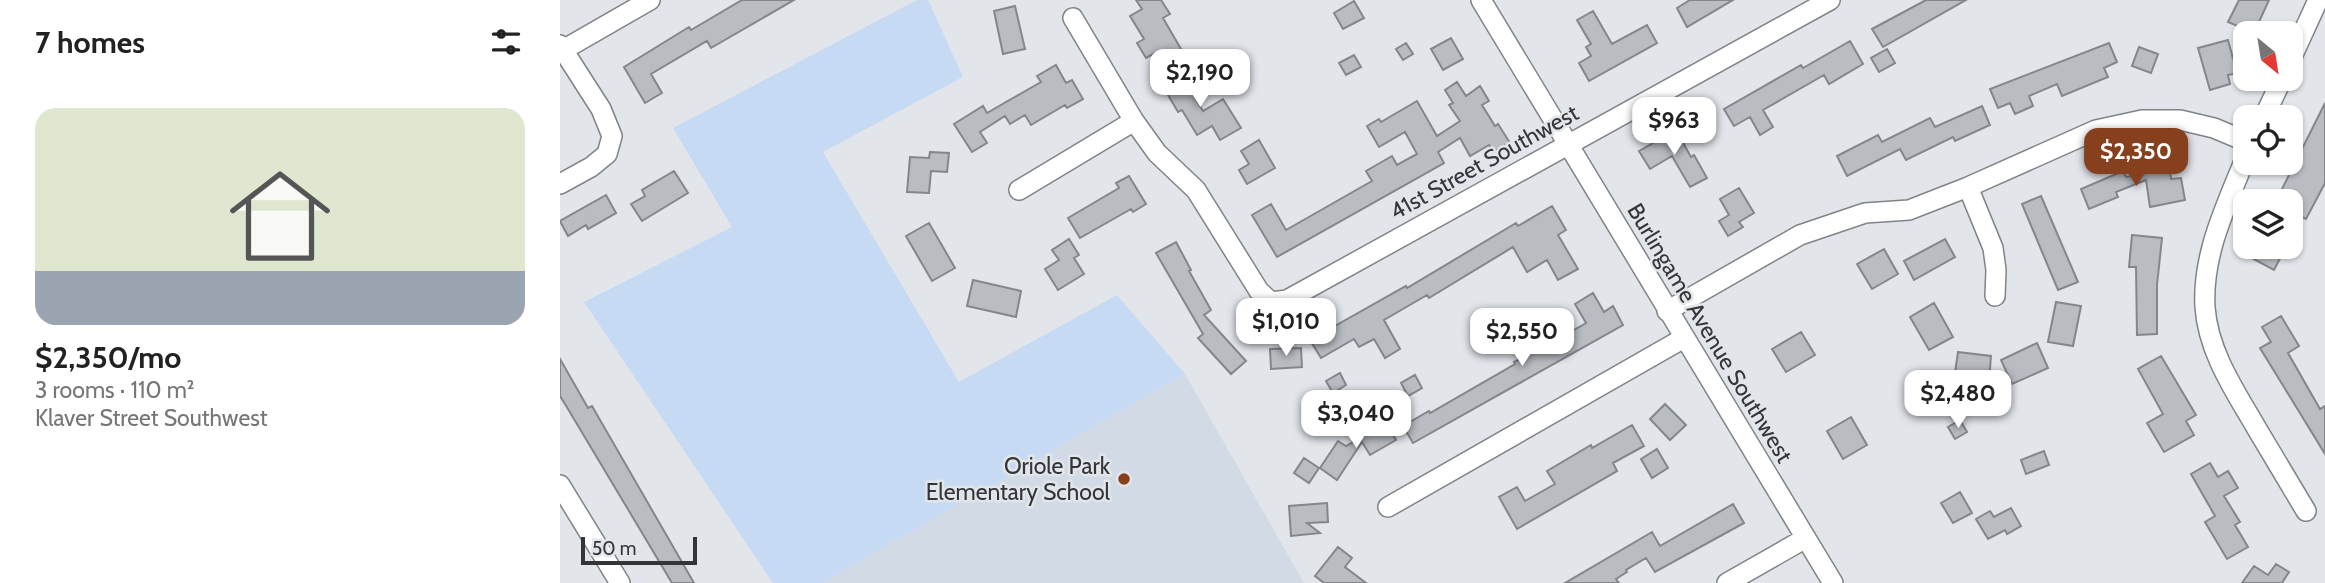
<!DOCTYPE html>
<html lang="en">
<head>
<meta charset="utf-8">
<style>
	:root { --surface:#fff; --page:#f6f6f6; --text:#222; --muted:#767676; --accent:#87401d }
	body { margin:0; font-family:Cabin,sans-serif; background:var(--page); color:var(--text); height:100vh; display:flex; flex-direction:column; font-size:26px; white-space:nowrap }
	* { box-sizing:border-box; margin:0 }
	p { font-size:23px; color:var(--muted) }
	.icon { flex:none; width:38px; height:38px; fill:none; stroke:currentColor; stroke-width:2; stroke-linecap:round; stroke-linejoin:round }
	.map { position:relative; flex:1; overflow:hidden }
	.drawer { display:flex; flex-direction:column; background:var(--surface); width:560px }
	.drawer>* { flex:none }
	.needle { width:46px; rotate:150deg }
	.controls { position:absolute; left:1673px; top:21px; display:grid; gap:14px }
	.controls a { display:grid; place-items:center; width:70px; height:70px; border-radius:14px; background:var(--surface); box-shadow:0 2px 5px #0004; font-size:35px }
	.scale { position:absolute; left:21px; bottom:18px; width:116px; box-sizing:border-box; padding-left:7px; border:4px solid #333537; border-top:0; font-size:19px; line-height:24px; white-space:nowrap; color:#333537; -webkit-text-stroke:5px #e2e6eb; paint-order:stroke }
	.price { position:absolute; translate:-50% -60px; padding:0 16px; border-radius:14px; background:#fff; color:#222; font-size:23px; line-height:46px; filter:drop-shadow(0 2px 4px #0008) }
	.price::after { content:''; position:absolute; left:50%; top:42px; width:21px; height:16px; margin-left:-10px; background:inherit; clip-path:polygon(0 0,100% 0,50% 100%) }
	.price.current { background:var(--accent); color:#fff }
	ul { padding:0; list-style:none }
	li { display:grid; align-content:center; gap:14px; height:371px; padding:0 35px }
	li span { display:grid; place-items:center; height:217px; border-radius:21px; color:#555 }
	li>.icon { margin-inline-start:auto }
	span .icon { width:126px; height:126px; fill:#fffc; stroke-width:1 }
	li b { font-size:30px }
	h2 { display:flex; justify-content:space-between; align-items:center; height:84px; padding:0 35px; font-size:30px }
	main { display:flex; flex:1; min-height:0 }
	.map>svg:first-child { display:block }
	.built { fill:#d2dae6 }
	.green { fill:#c7daf3 }
	.building { fill:#b9bdc2; stroke:#83868b; stroke-width:2 }
	.lines { fill:none; stroke-linecap:round; stroke-linejoin:round }
	.minor-casing { stroke:#808488; stroke-width:22 }
	.minor { stroke:#fff; stroke-width:19 }
	.poi-dot { fill:#87401d; stroke:#e2e6eb; stroke-width:2.5 }
	.labels { text-anchor:middle; stroke-width:5; stroke-linejoin:round; paint-order:stroke }
	.street-label { font-size:23px; fill:#333537; stroke:#e2e6eb }
	.poi-label { font-size:23px; fill:#333537; stroke:#e2e6eb; text-anchor:end }
</style>
</head>
<body>
<main>
<section class="drawer">
<h2>7 homes<svg class="icon" aria-label="filters" viewBox="0 0 24 24"><path d="M4 7h16M4 17h16"/><circle cx="9" cy="7" r="2"/><circle cx="15" cy="17" r="2"/></svg></h2>
<ul>
<li><span style="background:linear-gradient(#dfe7d0 75%,#9aa5b1 0)"><svg class="icon" aria-label="home" viewBox="0 0 24 24"><path d="M3 11l9-7 9 7M6 9v11h12V9"/></svg></span><div><b>$2,350/mo</b><p>3 rooms · 110 m²</p><p>Klaver Street Southwest</p></div></li>
</ul>
</section>
<div class="map">
<svg width="1765" height="583" viewBox="0 0 1765 583">
	<rect width="100%" height="100%" fill="#e2e6eb"/>
	<path class="built" d="M625 374 744 583H262Z"/>
	<path class="green" d="M357 0H368L403 77 263 152 399 382 557 295 625 374 262 583H213L24 302 172 227 113 128Z"/>
	<path class="building" d="M182 0H234L151 48 147 41 91 74 102 93 85 103 64 67 129 27 131 30Z
		M576 0H601L610 14 603 18 625 56 606 67 597 52 586 58 577 43 584 39 570 16 582 9Z
		M1130 0H1173L1127 27 1117 8Z
		M1366 0H1406L1323 47 1312 29Z
		M1679 0H1709L1694 33 1668 22Z
		M794 1 804 18 783 29 774 13Z
		M455 6 465 49 443 54 434 11Z
		M1033 11 1052 44 1087 25 1097 43 1029 81 1019 63 1031 56 1026 47 1031 44 1017 20Z
		M891 38 903 59 883 70 871 49Z
		M1668 40 1677 73 1668 75 1670 84 1650 90 1638 48Z
		M1290 41 1303 64 1269 84 1264 75 1203 110 1213 127 1200 135 1190 117 1174 126 1164 109 1241 65 1243 68Z
		M846 43 853 54 843 60 836 49Z
		M1549 43 1557 62 1544 68 1548 77 1502 96 1497 84 1469 96 1473 106 1455 114 1450 103 1438 108 1430 89Z
		M1579 47 1598 54 1591 73 1572 66Z
		M1327 49 1335 63 1319 72 1311 58Z
		M794 55 801 67 786 75 779 63Z
		M496 65 506 83 512 80 523 99 507 108 505 105 471 125 465 115 450 124 445 116 420 132 427 143 412 152 394 124 423 106 427 113 481 82 477 76Z
		M620 72 643 111 663 99 681 128 660 140 652 126 637 135 622 110 618 112 601 83Z
		M897 82 906 96 920 86 929 101 922 105 935 126 938 124 950 143 933 152 929 145 910 156 900 138 878 152 884 163 717 257 692 215 711 204 726 230 812 181 806 171 832 156 837 165 857 154 845 132 819 147 807 126 819 119 821 122 857 101 877 136 900 121 889 105 893 103 885 90Z
		M1765 103V183L1746 219 1742 217 1731 238V201H1716Z
		M1422 106 1430 125 1395 141 1393 137 1346 160 1340 149 1287 176 1277 156 1318 135 1322 142 1370 118 1375 127Z
		M1116 130 1131 157 1134 155 1147 178 1130 187 1112 156 1090 169 1079 151Z
		M699 140 715 168 687 184 679 170 689 164 681 151Z
		M370 152 389 153 387 172 371 171 369 193 347 192 350 157 369 158Z
		M1610 169 1611 179 1621 178 1625 200 1590 207 1586 180 1556 192 1558 197 1529 209 1521 189 1563 171 1566 177Z
		M114 171 128 193 82 221 71 204 85 196 82 190Z
		M569 176 586 204 573 212 571 209 520 238 508 218 559 188 556 183Z
		M1179 188 1194 213 1179 222 1183 227 1168 236 1159 221 1169 215 1160 199Z
		M46 195 56 213 28 229 26 225 8 236 0 221Z
		M1481 196 1518 282 1498 290 1462 204Z
		M992 206 1006 230 998 235 1018 269 998 280 987 260 967 272 953 247 869 298 867 295 824 320 840 349 825 358 814 339 799 347 794 339 761 358 750 340 846 286 847 288 956 223 958 226Z
		M369 223 395 268 372 281 346 236Z
		M1572 235 1602 238 1597 285V334L1577 335 1576 267H1569Z
		M509 239 519 255 514 258 524 274 498 290 485 269 499 260 492 250Z
		M1385 239 1395 257 1354 280 1344 261Z
		M616 242 631 270 629 271 651 310 644 315 686 361 671 374 638 338 643 334 596 253Z
		M1696 247H1726L1714 270 1690 257Z
		M1324 249 1338 274 1312 289 1297 264Z
		M413 280 461 291 456 317 407 306Z
		M1033 293 1044 312 1053 306 1063 325 853 443 843 426 869 411 870 413 955 364 954 362 960 359 955 351 968 343 973 351 980 347 981 349 1026 323 1015 304Z
		M1496 302 1521 306 1513 346 1488 342Z
		M1374 303 1393 337 1369 350 1350 317Z
		M1721 316 1739 346 1728 353 1760 409 1765 406V454L1700 348 1711 342 1702 327Z
		M1241 332 1255 355 1226 372 1212 349Z
		M1477 343 1488 368 1452 384 1441 360Z
		M741 348 742 367 711 369 710 349Z
		M1398 352 1431 356 1429 381 1421 380 1420 390 1393 386Z
		M1601 356 1636 415 1626 421 1634 435 1604 452 1587 423 1603 414 1578 369Z
		M0 359 28 408 32 406 134 583H112L5 404 0 396Z
		M780 373 786 385 773 393 766 381Z
		M855 375 862 388 848 396 841 383Z
		M1105 404 1126 425 1110 440 1090 419Z
		M1291 417 1307 445 1283 459 1267 431Z
		M1400 420 1407 432 1395 439 1388 427Z
		M826 423 836 440 810 455 802 442 777 480 760 468 778 441 786 446Z
		M1072 425 1084 446 1053 463 1057 471 957 529 939 497 957 487 965 501 995 484 987 471 1031 445 1032 448Z
		M1097 449 1108 468 1092 478 1081 459Z
		M1484 451 1489 465 1466 474 1461 460Z
		M744 458 759 468 749 483 734 473Z
		M1650 463 1658 477 1668 471 1678 488 1664 496 1680 522 1675 525 1688 547 1667 559 1645 522 1655 516 1631 474Z
		M1400 492 1412 513 1393 523 1381 503Z
		M767 503 768 522 747 523 760 533 731 536 729 506Z
		M1173 504 1184 523 1095 572 1086 558 1066 570 1067 572 1056 579 1059 583H1005L1092 532 1100 546Z
		M1451 508 1461 526 1447 534 1445 530 1428 539 1416 519 1430 511 1434 517Z
		M778 547 792 558 785 567 806 583H764L755 576Z
		M1716 564 1729 572 1722 583H1682L1694 566 1708 575Z"/>
	<g class="lines">
		<g class="minor-casing">
			<path id="minor" d="M921 0 1273 583
				M513 18 574 121 597 153 636 190 699 291 711 302 727 300 1270 0
				M0 45 41 109 52 136 47 154 31 167 0 184
				M3 50 90 0
				M1731 59 1758 0
				M1704 117 1722 79
				M1685 159C1666 206 1642 255 1645 307 1648 352 1675 391 1697 429 1713 456 1730 484 1746 511
				M1408 187 1433 248 1436 270 1435 296
				M459 190 574 121
				M1107 311 1240 235 1305 213 1349 210 1408 187 1536 130 1582 120H1620L1654 128 1685 141
				M0 485 60 583
				M828 507 1124 338
				M1167 583 1246 538"/>
		</g>
		<use href="#minor" class="minor"/>
	</g>
	<circle class="poi-dot" cx="564" cy="479" r="7"/>
	<g class="labels">
		<g class="street-label">
			<text transform="translate(924 162) rotate(-29)" y="8">41st Street Southwest</text>
			<text transform="translate(1150 333) rotate(59)" y="8">Burlingame Avenue Southwest</text>
		</g>
		<g class="poi-label">
			<text x="550" y="474">Oriole Park<tspan x="550" dy="26">Elementary School</tspan></text>
		</g>
	</g>
</svg>
<div class="controls">
<a><svg class="needle" viewBox="-14 -14 28 28"><path d="M0-13l5 13h-10z" fill="#e53935"/><path d="M0 13l5-13h-10z" fill="#767676"/></svg></a>
<a><svg class="icon" aria-label="locate" viewBox="0 0 24 24"><circle cx="12" cy="12" r="6"/><path d="M12 2v4M12 18v4M2 12h4M18 12h4"/></svg></a>
<a><svg class="icon" aria-label="layers" viewBox="0 0 24 24"><path d="M12 4l9 5-9 5-9-5zM3 14l9 5 9-5"/></svg></a>
</div>
<div class="scale">50 m</div>
<b class="price" style="left:640px;top:109px">$2,190</b>
<b class="price" style="left:1114px;top:157px">$963</b>
<b class="price current" style="left:1576px;top:188px">$2,350</b>
<b class="price" style="left:726px;top:358px">$1,010</b>
<b class="price" style="left:962px;top:368px">$2,550</b>
<b class="price" style="left:1398px;top:430px">$2,480</b>
<b class="price" style="left:796px;top:450px">$3,040</b>
</div>
</main>
</body>
</html>
